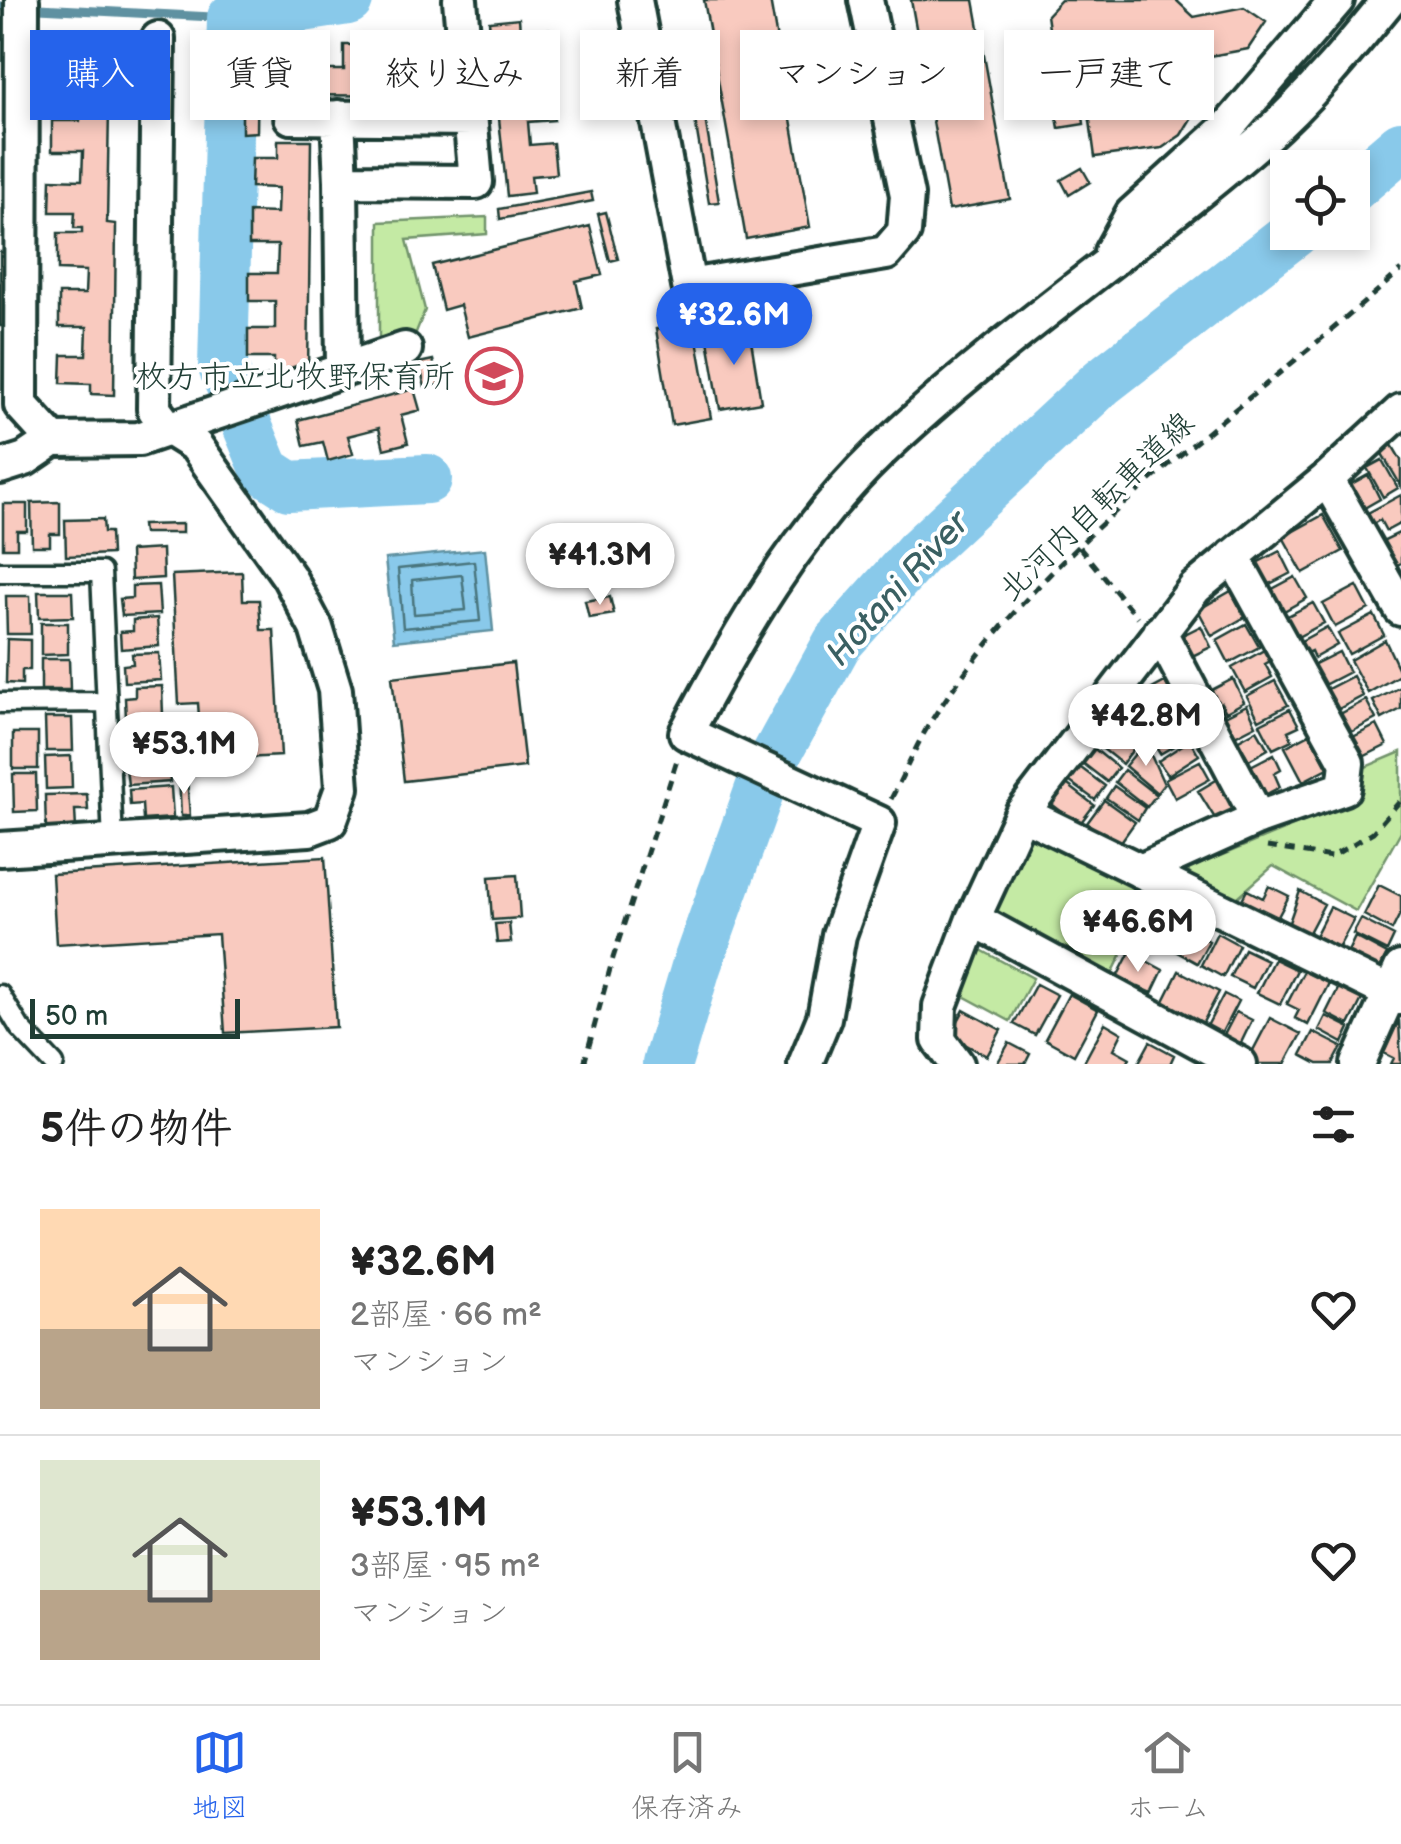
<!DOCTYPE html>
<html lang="ja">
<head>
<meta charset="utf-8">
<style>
	:root { --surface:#fff; --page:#f6f6f6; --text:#222; --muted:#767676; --line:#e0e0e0; --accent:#2563eb }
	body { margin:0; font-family:"Balsamiq Sans","Klee One",sans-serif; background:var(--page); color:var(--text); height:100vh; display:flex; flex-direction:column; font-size:38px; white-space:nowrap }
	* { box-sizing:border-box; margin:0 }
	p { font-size:32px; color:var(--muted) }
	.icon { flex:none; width:55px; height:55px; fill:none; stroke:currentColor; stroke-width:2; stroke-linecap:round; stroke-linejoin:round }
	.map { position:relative; height:1064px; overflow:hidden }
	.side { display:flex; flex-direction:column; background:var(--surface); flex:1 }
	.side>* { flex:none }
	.hud { position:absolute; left:30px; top:30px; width:1342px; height:90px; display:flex; gap:20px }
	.controls { position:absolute; left:1270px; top:150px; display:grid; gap:20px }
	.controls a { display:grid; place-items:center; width:100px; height:100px; border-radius:0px; background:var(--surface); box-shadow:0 5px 15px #0003; font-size:50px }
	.scale { position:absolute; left:30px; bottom:25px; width:210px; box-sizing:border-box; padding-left:10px; border:5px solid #1f3d34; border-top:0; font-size:28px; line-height:35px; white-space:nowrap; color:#1f3d34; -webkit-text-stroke:8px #fff; paint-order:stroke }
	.price { position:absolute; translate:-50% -85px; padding:0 22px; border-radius:35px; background:#fff; color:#222; font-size:32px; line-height:65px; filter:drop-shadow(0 2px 5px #0008) }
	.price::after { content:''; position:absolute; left:50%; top:60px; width:30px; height:22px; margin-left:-15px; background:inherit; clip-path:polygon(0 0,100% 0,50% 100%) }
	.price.on { background:var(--accent); color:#fff }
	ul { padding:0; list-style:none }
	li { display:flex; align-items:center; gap:30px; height:250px; padding:0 40px }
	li+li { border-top:2px solid var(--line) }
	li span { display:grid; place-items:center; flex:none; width:280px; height:200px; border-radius:0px; color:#555 }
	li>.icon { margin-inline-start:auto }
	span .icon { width:120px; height:120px; fill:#fffc; stroke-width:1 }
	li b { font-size:42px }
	h2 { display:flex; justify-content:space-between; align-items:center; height:120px; padding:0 40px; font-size:42px }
	.pill { padding:0 35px; border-radius:0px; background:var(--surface); box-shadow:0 5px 15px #0003; font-size:35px; line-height:90px }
	.pill.on { background:var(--accent); color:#fff }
	.menu { display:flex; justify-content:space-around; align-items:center; height:140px; border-top:2px solid var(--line); background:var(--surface); font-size:28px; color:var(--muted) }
	.menu a { display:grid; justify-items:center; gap:5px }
	.menu .on { color:var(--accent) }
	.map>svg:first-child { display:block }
	.green { fill:#c4eaa4; stroke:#72946c; stroke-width:2.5 }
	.water { fill:#89c9ea; stroke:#5f91a1; stroke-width:2.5 }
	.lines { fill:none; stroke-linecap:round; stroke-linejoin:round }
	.shore { stroke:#49757d; stroke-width:2.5 }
	.stream { stroke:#5f91a1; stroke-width:9 }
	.river { stroke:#89c9ea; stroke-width:50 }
	.building { fill:#f9cabf; stroke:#1f3d34; stroke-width:2.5 }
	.lane-casing { stroke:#1f3d34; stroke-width:25 }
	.street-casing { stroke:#1f3d34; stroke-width:40 }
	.path { stroke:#1f3d34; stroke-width:5; stroke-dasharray:10 8; stroke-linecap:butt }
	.lane { stroke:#fff; stroke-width:18 }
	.street { stroke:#fff; stroke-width:32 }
	.labels { text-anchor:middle; stroke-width:8; stroke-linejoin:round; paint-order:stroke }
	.poi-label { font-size:32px; fill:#1f3d34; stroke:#fff; text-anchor:end }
	.street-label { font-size:32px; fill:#1f3d34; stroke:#fff }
	.water-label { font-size:35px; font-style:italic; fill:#3a6062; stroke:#fff }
</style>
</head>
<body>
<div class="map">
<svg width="1401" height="1064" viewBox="0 0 1401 1064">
	<rect width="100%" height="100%" fill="#fff"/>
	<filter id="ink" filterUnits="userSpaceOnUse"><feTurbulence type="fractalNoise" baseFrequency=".01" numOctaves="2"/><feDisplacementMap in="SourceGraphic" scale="20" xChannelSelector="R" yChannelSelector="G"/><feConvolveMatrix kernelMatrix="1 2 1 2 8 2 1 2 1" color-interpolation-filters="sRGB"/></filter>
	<g filter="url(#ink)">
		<path class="green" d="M487 217V234L407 240 425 310 413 340 379 346V222Z
			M1401 752V831L1356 911 1273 866 1230 904 1194 889 1188 869 1359 799 1363 768Z
			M1035 826 1155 886 1110 978 989 918Z
			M981 950 1033 978 1010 1021 958 993Z"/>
		<path class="water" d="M485 549 493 631 394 641 385 559Z"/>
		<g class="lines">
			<path class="shore" d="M474 561 480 621 403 628 398 569Z
				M462 575 466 610 414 614 412 580Z"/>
			<path class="stream" d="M0 6 232 18"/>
			<path class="river" d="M348 0 232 18 223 367 266 471 289 486 427 479
				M1352 188 1401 146
				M667 1064 696 967 765 775 837 644 919 552 1102 382 1295 232"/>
		</g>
		<path class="building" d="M704 0H770L810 227 746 239Z
			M911 0H974L1010 199 949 210Z
			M1061 0H1176L1194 17 1244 7 1266 22 1248 49 1194 59 1199 92 1192 117 1181 135 1162 148 1095 157 1087 99 1060 103 1047 15Z
			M519 18 520 31 549 29 553 64 524 67 525 87 551 85 554 120 528 122 530 145 553 143 556 174 531 176 533 193 507 196 489 21Z
			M402 42H438L437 70H452V96L278 95V71H290V47H323V70H344V45H381V69L402 70Z
			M78 51H110L107 223 116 224 114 395 91 394V384L61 383 62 355H86L87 327H59V294H85L86 271 58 270V233H82V228H74L75 212H50L51 179 82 180 83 151H52V121H80V97L53 96V65L79 66Z
			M242 61H258L257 132 242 133Z
			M682 75 689 113 681 115 673 77Z
			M1082 108 1084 124 1059 128 1056 112Z
			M704 112 719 202 709 203 694 114Z
			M278 140H311L308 373 274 372V358H248V329H275V301H249V273H277L278 245H249V212L277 213 278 188 251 187 252 158H278Z
			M1082 168 1090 182 1069 195 1061 180Z
			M591 192 593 201 500 219 499 209Z
			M606 212 618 259 610 261 598 214Z
			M590 226 602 275 576 281 582 308 468 337 460 305 443 310 432 265Z
			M0 252H6V326H0Z
			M694 323 711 418 672 425 656 329Z
			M749 328 761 402 720 409 707 334Z
			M433 360 439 384 425 387 419 363Z
			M414 389 420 410 401 415 408 443 384 449 379 428 348 436 353 454 328 461 323 442 304 446 298 420Z
			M1392 445 1401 460V486L1381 452Z
			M1382 460 1398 488 1383 497 1367 468Z
			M1368 475 1380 499 1359 511 1346 487Z
			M1401 495V523L1386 531 1380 520 1369 526 1364 515Z
			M60 502V534H50V546H32L31 503Z
			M3 504H27V531H17V548H3Z
			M1323 515 1343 551 1303 573 1283 537Z
			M103 519 104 532H110L111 554 66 556 65 520Z
			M182 524V533H143L142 525Z
			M1401 532V563L1391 568 1378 543Z
			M162 549 163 578 131 580 130 551Z
			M1280 551 1291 573 1262 588 1251 566Z
			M242 572 243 600H259L261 630H274L281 756 209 760 208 730 200 731 198 703 179 704 172 575Z
			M1295 577 1307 598 1275 616 1263 594Z
			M158 585 160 614 122 616 120 599 132 598V586Z
			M1357 586 1369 609 1335 627 1323 604Z
			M1231 591 1245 617 1212 636 1198 610Z
			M38 592H72L73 617 39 618Z
			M6 596H30L31 634H7Z
			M610 597 614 614 589 618 585 601Z
			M1313 603 1324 623 1290 641 1280 620Z
			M1374 615 1384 635 1349 654 1338 634Z
			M157 618 159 646 121 649 120 632 133 631V620Z
			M41 623H68V654L41 655Z
			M1246 624 1259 647 1229 663 1217 640Z
			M1201 626 1211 647 1184 660 1173 640Z
			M1327 627 1337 645 1314 658 1311 651 1298 657 1292 646Z
			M7 639 30 640V670H22V684L6 683Z
			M1385 640 1401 674 1368 693 1350 660Z
			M1266 649 1272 660 1265 664 1272 677 1245 692 1232 668Z
			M1339 652 1349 672 1316 689 1305 669Z
			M159 653 161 680 124 682 123 665 133 664 132 654Z
			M41 659H69L70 690H41Z
			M513 663 525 767 404 781 392 677Z
			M1353 676 1363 696 1329 714 1318 694Z
			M1233 679 1244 702 1226 712 1221 703 1212 708 1204 694Z
			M1275 681 1288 705 1259 720 1247 696Z
			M1165 682 1181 712 1157 725 1141 695Z
			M162 686 163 716 126 718 125 698 135 697V687Z
			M1401 687V709L1382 719 1373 701Z
			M1130 693 1138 700 1147 731 1122 764 1093 741Z
			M1366 700 1376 719 1340 738 1331 719Z
			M1247 705 1256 725 1225 741 1215 721Z
			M1290 709 1299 726 1288 731 1292 740 1273 749 1260 724Z
			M45 718H72L73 751H46Z
			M1181 718 1192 735 1160 754 1150 737Z
			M164 724 165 749 127 751 126 727Z
			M1377 725 1387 745 1355 761 1345 741Z
			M1257 730 1268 749 1249 760 1245 753 1234 758 1228 746Z
			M13 733H38V769H13Z
			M1310 734 1328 768 1303 781 1285 747Z
			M1190 740 1199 755 1168 775 1158 761Z
			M1145 742 1164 784 1157 793 1125 766Z
			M1091 746 1118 768 1107 782 1080 761Z
			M168 754 170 782 128 785 126 768 139 766V757Z
			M1274 754 1281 769 1274 773 1280 787 1255 800 1241 771Z
			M71 756 72 788 46 789 45 757Z
			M1200 761 1210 779 1175 798 1165 779Z
			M1077 765 1105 786 1095 800 1066 779Z
			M1124 770 1156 795 1147 807 1115 782Z
			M13 774H36L37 811 14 812Z
			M179 777H187L190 816H181Z
			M1218 779 1235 808 1216 820 1198 791Z
			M1064 782 1094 805 1079 825 1049 802Z
			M1114 786 1145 808 1138 820 1106 798Z
			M171 787 173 818 143 820 142 804 130 805 129 790Z
			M87 794 88 810H75L76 829 46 830 45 795Z
			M1104 800 1135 822 1118 846 1087 823Z
			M325 857 336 1027 225 1033 218 934 56 944 52 874Z
			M517 875 520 918 492 920 489 877Z
			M1379 885 1401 896V912L1392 930 1364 915Z
			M1269 886 1289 896 1273 926 1238 907 1247 890 1263 898Z
			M1300 891 1324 904 1306 938 1287 928Z
			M1330 907 1354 919 1335 954 1312 942Z
			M1361 919 1394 936 1387 951 1353 934Z
			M509 923 511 942 497 943 495 924Z
			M1188 930 1209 941 1197 963 1177 952Z
			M1217 933 1239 945 1223 977 1201 965Z
			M1355 937 1387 954 1376 976 1344 960Z
			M1244 949 1267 960 1253 988 1230 977Z
			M1130 952 1163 970 1152 993 1139 987 1135 994 1114 983Z
			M1274 959 1297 970 1280 1004 1257 993Z
			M1179 971 1219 992 1200 1028 1161 1007Z
			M1304 971 1329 983 1308 1025 1295 1018 1299 1010 1287 1004Z
			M1036 984 1057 995 1035 1035 1014 1024Z
			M1339 987 1362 999 1349 1025 1326 1013Z
			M1069 994 1098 1010 1074 1055 1045 1039Z
			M1224 994 1238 1001 1220 1036 1206 1028Z
			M964 1010 1001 1030 987 1056 950 1036Z
			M1236 1012 1252 1020 1238 1049 1221 1041Z
			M1326 1016 1350 1028 1343 1043 1319 1030Z
			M1270 1018 1301 1034 1285 1064H1256L1248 1060Z
			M1399 1020 1401 1064H1391L1394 1058 1384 1053Z
			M1105 1023 1122 1033 1114 1049 1130 1058 1127 1064H1083Z
			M1313 1032 1342 1047 1333 1064H1318L1301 1055Z
			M1150 1042 1174 1055 1170 1064H1138Z
			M1009 1043 1030 1054 1025 1064H997Z"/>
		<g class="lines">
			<g class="lane-casing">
				<path id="lane" d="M0 572H101L113 842
					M0 703 107 702
					M0 995 20 1028 54 1064"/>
			</g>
			<g class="street-casing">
				<path id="street" d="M22 0 21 405 53 440 139 439 405 349
					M635 0 689 286 886 253 904 232 907 195 866 0
					M291 117 471 119
					M338 117 341 181
					M1111 252 1132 214 1227 128 1337 0
					M343 370 341 181 476 182 460 0
					M0 467 25 459 53 440
					M1327 479 1401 609
					M1160 632 1258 818
					M1022 813 1401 998
					M0 849 309 829 330 821 342 788 335 690 316 628 289 577 196 446 169 429 154 409 158 39
					M1140 871 1258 818 1344 788 1347 763 1233 556
					M973 919 1240 1064
					M805 1064 824 1018 839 935 879 823 686 733C739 633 797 532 879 453 998 339 1137 248 1261 140 1308 99 1349 49 1389 0
					M957 1064 939 1040 940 1006 973 919 1022 813 1195 588 1327 479 1401 411
					M1358 1064 1401 968"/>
			</g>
			<path class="path" d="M1079 547 1137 617
				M891 799C905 772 917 743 933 718 1053 534 1241 414 1401 270
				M1267 847 1331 857 1373 832 1401 800
				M584 1064 613 958 677 760"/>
			<use href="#lane" class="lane"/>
			<use href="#street" class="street"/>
		</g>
	</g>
	<defs>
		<g id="school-ring" transform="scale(2.875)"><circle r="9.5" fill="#fff" stroke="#d1495b" stroke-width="1.5"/><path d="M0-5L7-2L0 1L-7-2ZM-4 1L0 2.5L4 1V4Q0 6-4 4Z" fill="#d1495b"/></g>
	</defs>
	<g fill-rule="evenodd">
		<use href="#school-ring" x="494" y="376"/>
	</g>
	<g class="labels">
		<g class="poi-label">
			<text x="455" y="387">枚方市立北牧野保育所</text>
		</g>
		<g class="street-label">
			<text transform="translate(1096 506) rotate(-44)" y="11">北河内自転車道線</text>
		</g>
		<g class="water-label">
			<text transform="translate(897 588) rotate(-48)" y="12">Hotani River</text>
		</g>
	</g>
</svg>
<div class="controls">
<a><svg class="icon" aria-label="locate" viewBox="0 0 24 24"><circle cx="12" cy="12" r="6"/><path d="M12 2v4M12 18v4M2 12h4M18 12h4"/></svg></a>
</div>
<div class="scale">50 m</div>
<b class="price on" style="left:734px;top:368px">¥32.6M</b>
<b class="price" style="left:600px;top:608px">¥41.3M</b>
<b class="price" style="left:1146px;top:769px">¥42.8M</b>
<b class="price" style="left:184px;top:797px">¥53.1M</b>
<b class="price" style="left:1138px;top:975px">¥46.6M</b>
<div class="hud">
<a class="pill on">購入</a>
<a class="pill">賃貸</a>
<a class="pill">絞り込み</a>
<a class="pill">新着</a>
<a class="pill">マンション</a>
<a class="pill">一戸建て</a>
</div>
</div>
<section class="side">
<h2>5件の物件<svg class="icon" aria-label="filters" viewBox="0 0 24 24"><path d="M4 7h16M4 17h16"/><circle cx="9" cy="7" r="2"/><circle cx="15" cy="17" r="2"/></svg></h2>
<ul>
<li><span style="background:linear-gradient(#ffd9b3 60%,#b9a48a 0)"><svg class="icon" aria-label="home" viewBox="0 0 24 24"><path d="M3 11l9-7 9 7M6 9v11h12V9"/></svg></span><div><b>¥32.6M</b><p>2部屋 · 66 m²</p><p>マンション</p></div><svg class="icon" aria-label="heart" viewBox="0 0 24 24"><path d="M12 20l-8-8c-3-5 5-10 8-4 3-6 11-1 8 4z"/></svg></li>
<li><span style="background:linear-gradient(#dfe7d0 65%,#b9a48a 0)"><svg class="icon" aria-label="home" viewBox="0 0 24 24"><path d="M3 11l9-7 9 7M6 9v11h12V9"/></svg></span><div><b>¥53.1M</b><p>3部屋 · 95 m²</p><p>マンション</p></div><svg class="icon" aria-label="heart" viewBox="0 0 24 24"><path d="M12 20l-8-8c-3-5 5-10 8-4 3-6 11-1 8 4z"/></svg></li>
</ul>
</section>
<nav class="menu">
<a class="on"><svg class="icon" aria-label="map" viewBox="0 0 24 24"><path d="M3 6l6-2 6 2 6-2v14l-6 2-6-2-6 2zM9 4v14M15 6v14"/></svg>地図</a>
<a><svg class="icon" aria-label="saved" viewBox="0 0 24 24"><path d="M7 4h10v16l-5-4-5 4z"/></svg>保存済み</a>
<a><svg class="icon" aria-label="home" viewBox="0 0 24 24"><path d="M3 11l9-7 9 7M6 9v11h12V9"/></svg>ホーム</a>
</nav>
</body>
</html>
